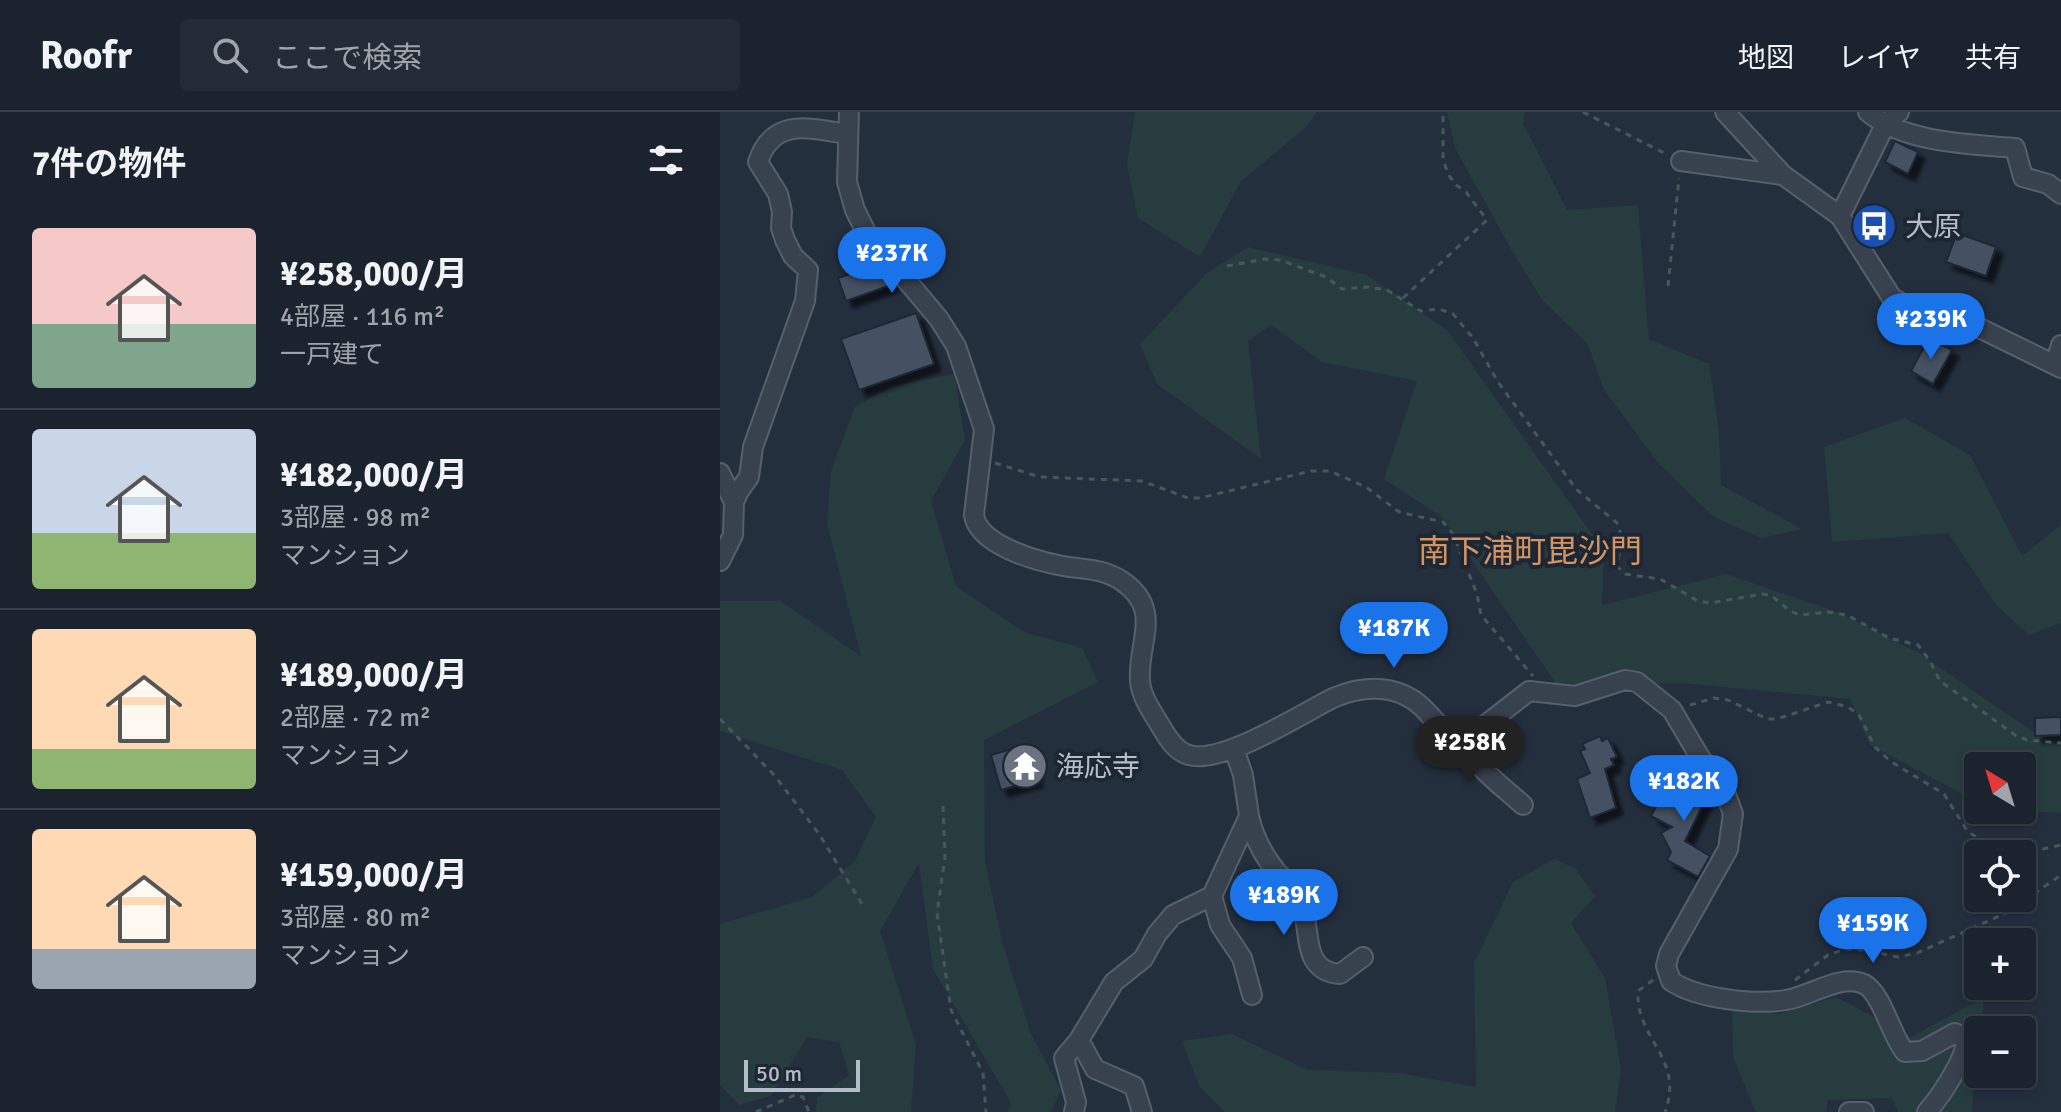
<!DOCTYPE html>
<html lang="ja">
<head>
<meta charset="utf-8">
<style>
	:root { --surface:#1b232e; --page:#242b36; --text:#f1f3f6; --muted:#a0a4aa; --line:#39404a; --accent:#1a73e8 }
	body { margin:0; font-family:Signika,"Noto Sans JP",sans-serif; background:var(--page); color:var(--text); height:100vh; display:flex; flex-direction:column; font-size:30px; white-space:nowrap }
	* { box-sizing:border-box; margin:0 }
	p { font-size:26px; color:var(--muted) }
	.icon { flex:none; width:44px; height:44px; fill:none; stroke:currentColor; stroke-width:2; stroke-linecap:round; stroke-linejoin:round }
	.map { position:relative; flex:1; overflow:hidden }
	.sheet { display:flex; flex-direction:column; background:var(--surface); width:720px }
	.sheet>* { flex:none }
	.needle { width:52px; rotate:322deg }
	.controls { position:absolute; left:1244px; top:640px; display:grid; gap:16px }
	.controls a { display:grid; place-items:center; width:72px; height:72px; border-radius:8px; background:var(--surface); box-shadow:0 4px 12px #0003,0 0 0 2px var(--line); font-size:40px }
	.scale { position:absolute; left:24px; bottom:20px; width:116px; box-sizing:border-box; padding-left:8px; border:4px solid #b4bcc9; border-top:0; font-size:22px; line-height:28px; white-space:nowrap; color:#b4bcc9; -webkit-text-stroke:6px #1d2633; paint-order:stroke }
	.price { position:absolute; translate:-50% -68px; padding:0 18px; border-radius:28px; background:var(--accent); color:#fff; font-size:26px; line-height:52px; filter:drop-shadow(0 2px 4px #0008) }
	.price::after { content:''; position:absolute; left:50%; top:48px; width:24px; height:18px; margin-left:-12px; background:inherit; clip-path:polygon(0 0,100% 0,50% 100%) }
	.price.active { background:#222; color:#fff }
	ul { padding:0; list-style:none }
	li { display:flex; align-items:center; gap:24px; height:200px; padding:0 32px }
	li+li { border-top:2px solid var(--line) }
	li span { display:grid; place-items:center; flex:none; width:224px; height:160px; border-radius:8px; color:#555 }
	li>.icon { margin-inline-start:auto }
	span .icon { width:96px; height:96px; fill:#fffc; stroke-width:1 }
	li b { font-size:34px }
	h2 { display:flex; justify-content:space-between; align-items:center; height:96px; padding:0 32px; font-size:34px }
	header { display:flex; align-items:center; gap:48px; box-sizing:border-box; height:112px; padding:0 40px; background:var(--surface); border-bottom:2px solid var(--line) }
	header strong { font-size:38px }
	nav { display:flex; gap:44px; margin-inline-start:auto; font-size:28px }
	.search { width:560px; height:72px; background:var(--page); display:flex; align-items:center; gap:20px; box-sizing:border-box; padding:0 28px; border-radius:8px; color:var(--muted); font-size:30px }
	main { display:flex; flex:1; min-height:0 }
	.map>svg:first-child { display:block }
	.green { fill:#263c3f }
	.building { fill:#455162; stroke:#1f2835; stroke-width:2; filter:url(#shadow) }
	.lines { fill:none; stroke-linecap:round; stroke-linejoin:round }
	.minor-casing { stroke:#565f6c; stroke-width:22 }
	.path { stroke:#44595c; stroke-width:3; stroke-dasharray:6 6; stroke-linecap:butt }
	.minor { stroke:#38414e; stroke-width:18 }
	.labels { text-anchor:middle; stroke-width:8; stroke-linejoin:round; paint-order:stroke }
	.poi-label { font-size:28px; fill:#b4bcc9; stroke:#1d2633; text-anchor:start }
	.quarter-label { font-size:32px; fill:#d59563; stroke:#1d2633 }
</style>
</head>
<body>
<header>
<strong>Roofr</strong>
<div class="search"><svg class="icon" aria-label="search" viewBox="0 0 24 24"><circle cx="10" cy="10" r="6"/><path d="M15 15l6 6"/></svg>ここで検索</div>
<nav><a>地図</a><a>レイヤ</a><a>共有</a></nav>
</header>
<main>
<section class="sheet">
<h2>7件の物件<svg class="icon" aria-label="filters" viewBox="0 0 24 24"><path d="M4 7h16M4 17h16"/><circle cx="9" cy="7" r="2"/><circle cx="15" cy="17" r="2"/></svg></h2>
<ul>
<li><span style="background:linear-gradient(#f6c9c9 60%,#7fa58c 0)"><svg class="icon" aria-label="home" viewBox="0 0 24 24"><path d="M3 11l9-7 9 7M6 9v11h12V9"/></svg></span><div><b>¥258,000/月</b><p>4部屋 · 116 m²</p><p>一戸建て</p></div></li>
<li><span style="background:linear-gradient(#c9d6e8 65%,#8fb573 0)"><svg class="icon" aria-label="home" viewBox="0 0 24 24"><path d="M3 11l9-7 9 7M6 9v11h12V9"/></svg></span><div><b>¥182,000/月</b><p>3部屋 · 98 m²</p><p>マンション</p></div></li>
<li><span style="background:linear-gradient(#ffd9b3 75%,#8fb573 0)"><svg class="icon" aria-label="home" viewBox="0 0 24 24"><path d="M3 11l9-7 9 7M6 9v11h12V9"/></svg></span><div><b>¥189,000/月</b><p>2部屋 · 72 m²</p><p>マンション</p></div></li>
<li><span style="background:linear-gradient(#ffd9b3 75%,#9aa5b1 0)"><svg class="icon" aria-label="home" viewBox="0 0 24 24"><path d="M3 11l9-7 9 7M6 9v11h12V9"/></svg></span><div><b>¥159,000/月</b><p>3部屋 · 80 m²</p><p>マンション</p></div></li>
</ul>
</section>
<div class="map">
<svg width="1341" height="1000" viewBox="0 0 1341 1000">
	<defs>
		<filter id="shadow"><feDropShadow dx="7" dy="7" stdDeviation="2" flood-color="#0009"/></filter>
	</defs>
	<rect width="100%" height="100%" fill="#242f3e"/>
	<path class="green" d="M415 0H597L584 17 521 69 480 145 418 106 407 53Z
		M727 0H805L803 11 847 98 918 93 929 227 989 252 999 319 1001 373 1082 417 1041 426 994 405 938 351 883 276 868 232 822 188 791 137 735 36Z
		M528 135 647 163 727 218 884 439 882 493 1006 462 1120 501 1199 541 1313 620 1341 609V701L1289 698H1302V654H1258V690L1150 633 1130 587 963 571 837 573 722 405 664 367 697 269 602 250 551 213 528 229 541 347 437 272 420 232 487 161Z
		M234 262 245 328 211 389 236 474 304 520 362 536 378 570 264 628 265 750 282 829 310 920 341 978 331 1000H287L291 991 213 857 199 751 160 819 196 933 191 1000H96L97 986 129 963 119 930 87 925 51 984 19 993 0 973V812L92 785 135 749 156 705 122 658 0 619V489H60L141 544 107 411 111 359 135 295 172 274Z
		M1185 306 1250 343 1302 444 1341 413V511L1309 523 1277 494 1228 421 1112 430 1104 335Z
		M834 747 855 756 875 784 851 811 885 866 901 958 895 1000H505L479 974 462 929 512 922 588 958 680 961 756 975 754 851 793 770Z
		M1116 885 1191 925 1264 885 1261 918H1258L1252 1000H1178L1172 986 1108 988 1106 1000H1036L1013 945 1012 897 1059 902Z"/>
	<path class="building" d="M1175 29 1198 40 1188 62 1165 50Z
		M1237 121 1276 135 1266 164 1226 150Z
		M158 153 168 165 171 173 126 189 118 166Z
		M196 201 214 252 139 278 121 227Z
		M1209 226 1232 238 1213 272 1191 259Z
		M1341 605V623L1315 624V606Z
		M880 624 882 629 888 626 897 645 891 647 894 653 885 657 896 696 870 706 857 667 870 661 860 639 865 637 862 632Z
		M306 633 316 668 281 678 271 643Z
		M972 655 985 671 986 686 965 729 990 744 978 765 947 748 951 740 941 721 952 715 931 704 939 689 949 694 962 670 961 664Z"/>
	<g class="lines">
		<g class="minor-casing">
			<path id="minor" d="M129 0 127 70 135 98 146 120 219 207 236 234 264 317 254 403C258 432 313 448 338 453 361 458 381 455 402 469 444 498 417 530 420 569 421 586 435 604 443 618 449 628 457 640 469 643 502 653 581 602 613 586 645 572 681 572 706 599 717 611 729 626 746 628L809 579 855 584 905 568 917 570 952 598 981 647 1003 674 1013 702 1008 737 949 842 946 854 951 869C977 887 1035 893 1066 888 1089 885 1121 861 1144 872 1162 881 1171 924 1185 940L1202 939 1235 921 1246 926C1247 946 1220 985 1207 1000
				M1005 0 1063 63 1120 104 1172 186 1191 196 1241 207 1341 256
				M1148 0C1184 31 1249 32 1295 36L1303 65 1328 72 1341 82
				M961 49 1063 63
				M1120 104 1165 13 1179 0
				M1335 253 1341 233
				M0 361 14 390
				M0 449 13 423 14 390 19 379 29 365 33 335 85 189 88 158 73 144 65 128 61 116 62 100 58 82 38 50C53 5 89 16 127 22
				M746 628C746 649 787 678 803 693
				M529 704C534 726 542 742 556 759 564 768 575 777 580 788 593 813 578 859 620 862L643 845
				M492 784 500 813 522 846 532 883
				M354 1000 356 990 344 946 359 928
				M422 1000 414 974 375 957 359 928 394 870 423 847 437 822 453 803 492 784 529 704 523 663 514 637
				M1129 1000H1144"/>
		</g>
		<path class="path" d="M863 0 948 43
			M507 154 545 147 560 148 606 165 622 177 647 175 667 178 701 199 719 197 733 202 753 226 778 270 856 377 897 411 902 426 897 454 905 462 940 467 978 489 990 491 1043 482 1052 484 1070 499 1080 503 1109 500 1127 503 1169 526 1198 533 1210 549 1220 569 1295 623 1307 628 1341 631
			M948 174 959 66
			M683 186 767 108 746 80 736 73 728 62 723 47V0
			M275 351 320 365 422 369 468 386H480L591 359H610L646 375 679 400 723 410 733 422 757 482 761 503 813 564
			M970 593 994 586 1008 588 1047 607H1057L1108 590 1128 595 1139 603 1155 635 1170 649 1224 682 1248 720 1283 740 1298 742
			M0 607 55 664 99 722 142 792
			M223 694 225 745 217 801 231 898 263 961 266 1000
			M1299 742 1341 733
			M933 868 918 879C915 927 965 946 945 1000
			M1075 868 1108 843 1125 837 1143 838 1178 845 1197 841 1286 801 1341 763
			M36 1000 75 983 83 985 89 1000"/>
		<use href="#minor" class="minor"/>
	</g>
	<defs>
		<g id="bus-disc" transform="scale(2.3)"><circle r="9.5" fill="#1a4fb4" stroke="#1d2633"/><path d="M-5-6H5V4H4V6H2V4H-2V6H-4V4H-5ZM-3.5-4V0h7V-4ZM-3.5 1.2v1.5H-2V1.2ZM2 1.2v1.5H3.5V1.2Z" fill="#fff"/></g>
		<g id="temple-disc" transform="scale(2.3)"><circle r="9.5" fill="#6b7280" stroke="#1d2633"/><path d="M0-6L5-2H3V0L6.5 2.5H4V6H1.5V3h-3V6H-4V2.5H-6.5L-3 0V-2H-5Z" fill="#fff"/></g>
	</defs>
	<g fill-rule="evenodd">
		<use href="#bus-disc" x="1154" y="114"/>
		<use href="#temple-disc" x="305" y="654"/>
	</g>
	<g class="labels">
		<g class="poi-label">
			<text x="1185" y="124">大原</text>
			<text x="336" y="664">海応寺</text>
		</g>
		<g class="quarter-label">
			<text x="810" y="450">南下浦町毘沙門</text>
		</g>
	</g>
</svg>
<div class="controls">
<a><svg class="needle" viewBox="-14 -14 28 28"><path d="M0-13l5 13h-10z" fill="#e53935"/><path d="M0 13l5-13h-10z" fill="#a0a4aa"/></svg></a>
<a><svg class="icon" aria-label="locate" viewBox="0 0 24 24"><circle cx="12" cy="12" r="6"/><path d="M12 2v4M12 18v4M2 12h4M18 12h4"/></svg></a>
<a>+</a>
<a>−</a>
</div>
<div class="scale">50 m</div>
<b class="price" style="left:172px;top:183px">¥237K</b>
<b class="price" style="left:1211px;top:249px">¥239K</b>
<b class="price" style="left:674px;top:558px">¥187K</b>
<b class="price active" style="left:750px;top:672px">¥258K</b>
<b class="price" style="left:964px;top:711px">¥182K</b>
<b class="price" style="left:564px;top:825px">¥189K</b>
<b class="price" style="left:1153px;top:853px">¥159K</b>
</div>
</main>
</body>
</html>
